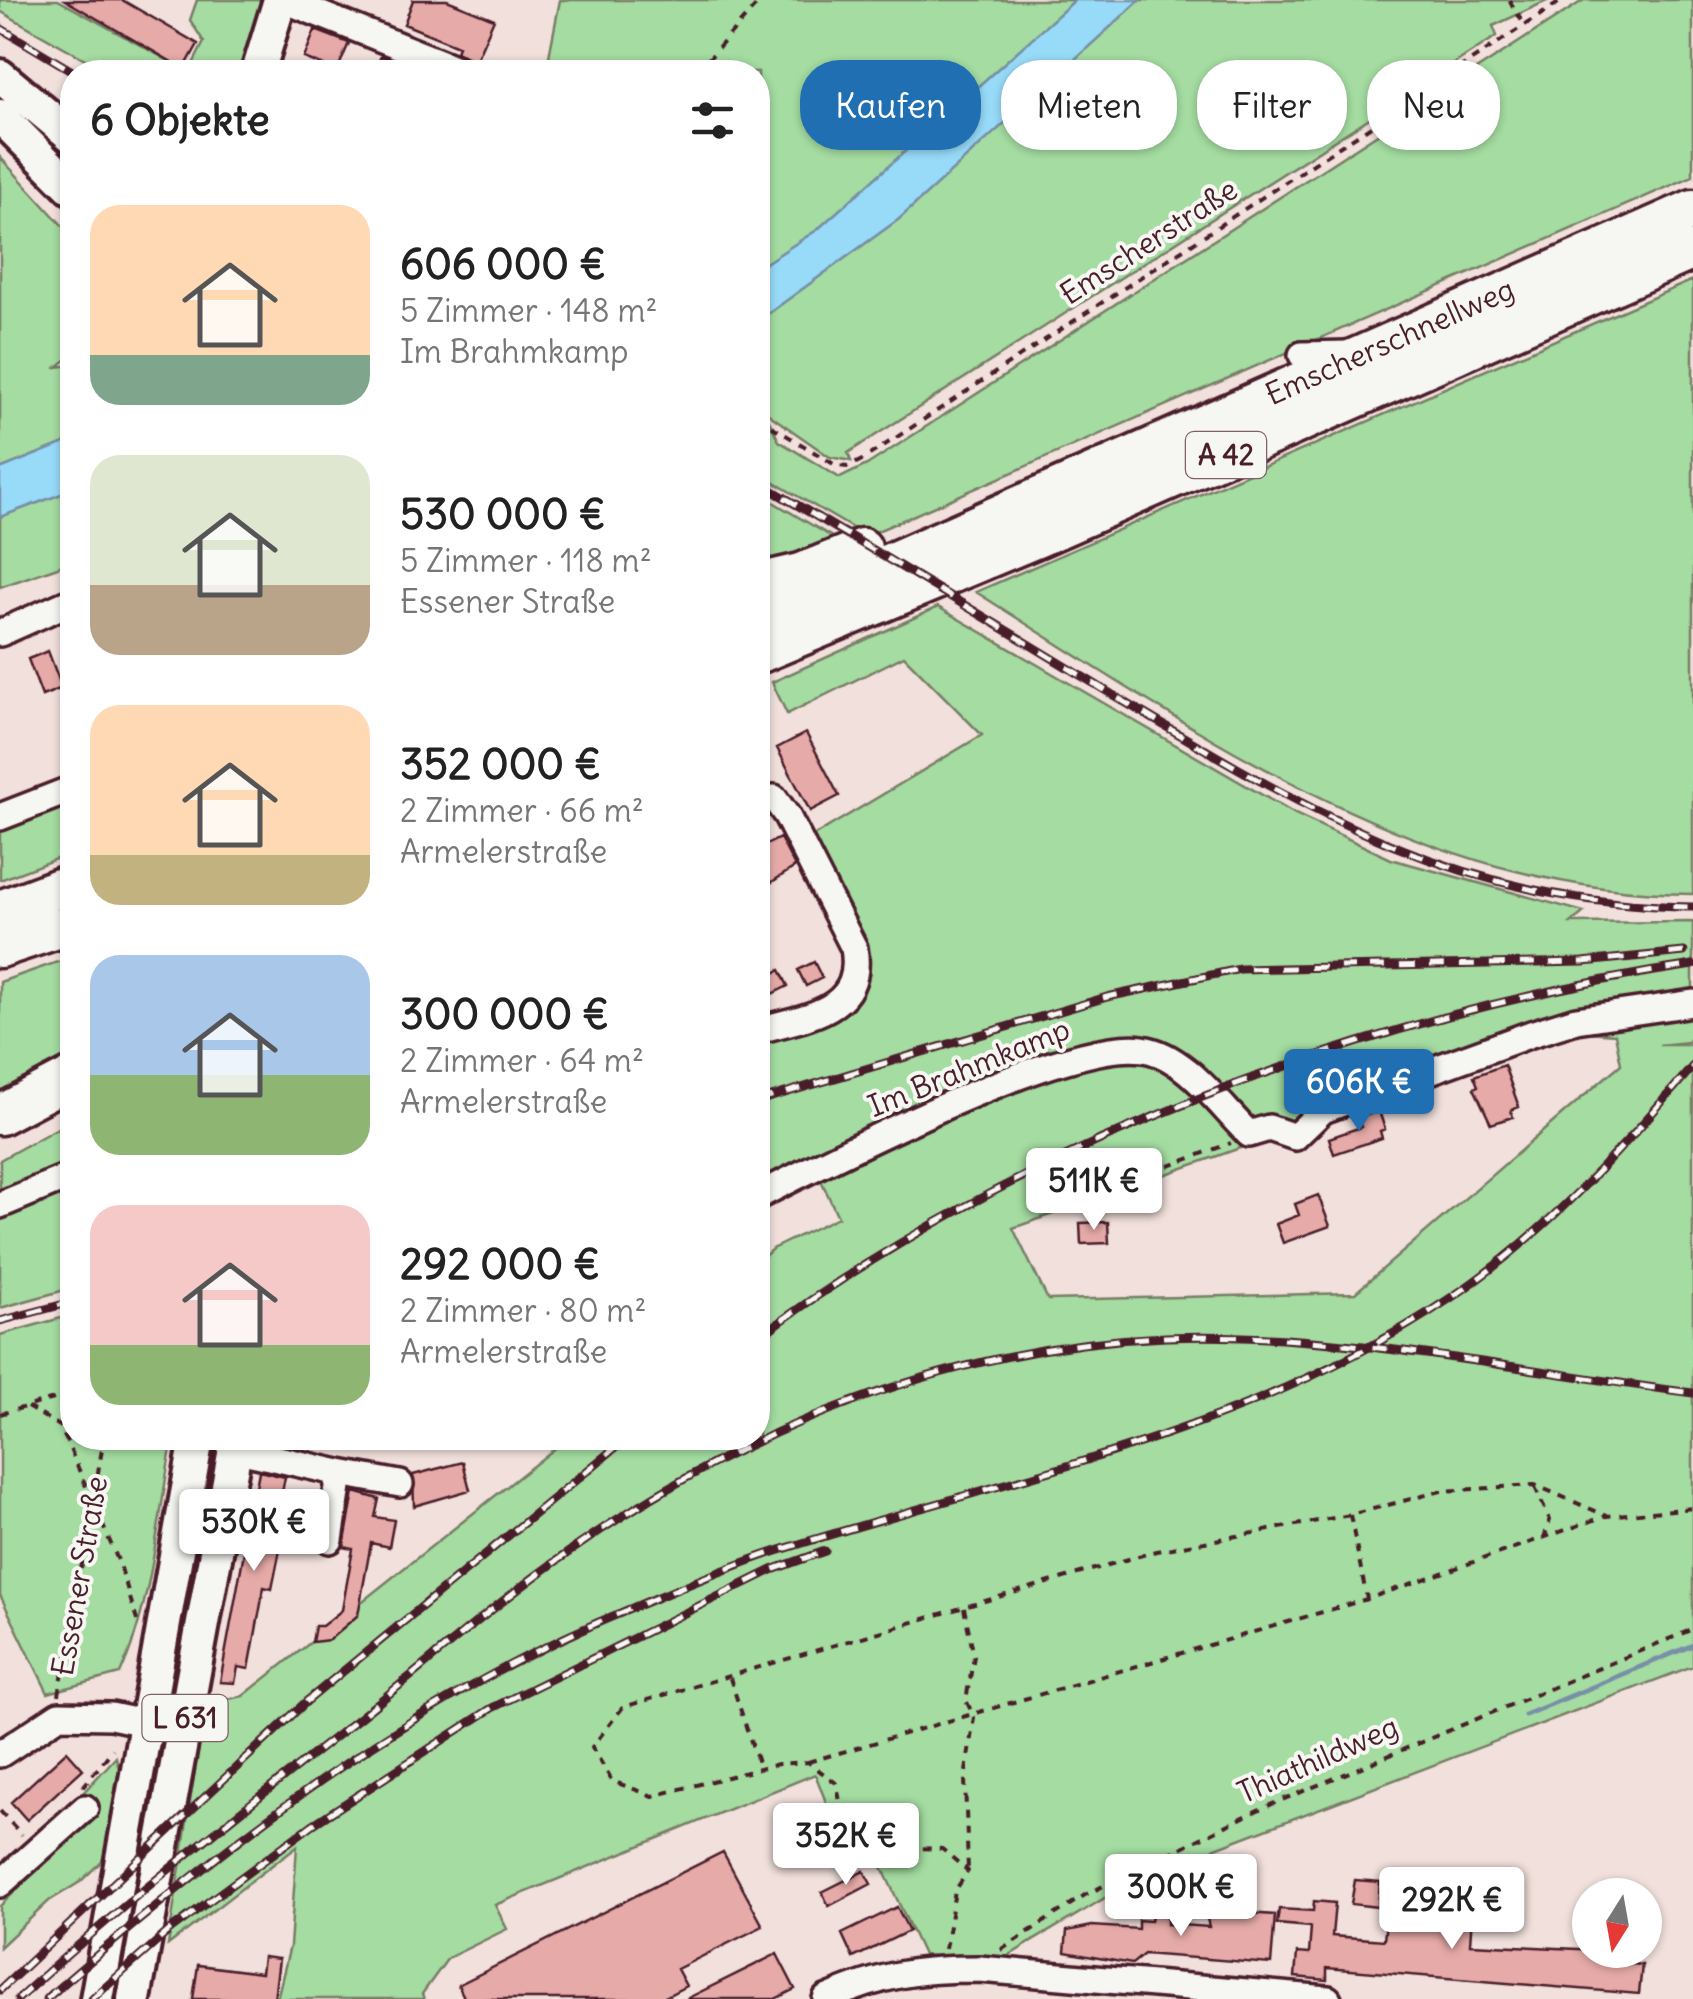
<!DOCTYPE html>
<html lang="de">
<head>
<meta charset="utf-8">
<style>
	:root { --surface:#fff; --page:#f6f6f6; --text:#222; --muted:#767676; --accent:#1f6fb2 }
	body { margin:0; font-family:Delius,sans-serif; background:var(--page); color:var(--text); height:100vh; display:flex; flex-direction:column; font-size:38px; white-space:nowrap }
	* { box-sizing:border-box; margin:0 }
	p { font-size:32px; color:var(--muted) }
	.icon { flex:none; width:55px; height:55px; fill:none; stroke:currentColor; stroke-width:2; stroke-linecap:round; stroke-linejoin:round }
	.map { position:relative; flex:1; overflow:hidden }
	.panel { position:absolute; left:60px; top:60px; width:710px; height:1390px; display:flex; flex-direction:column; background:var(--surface); border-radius:40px; box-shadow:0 2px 8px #0004 }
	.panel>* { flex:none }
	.hud { position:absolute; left:800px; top:60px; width:742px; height:90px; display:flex; gap:20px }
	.needle { width:65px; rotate:191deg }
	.fabs { position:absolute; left:1572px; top:1878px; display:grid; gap:20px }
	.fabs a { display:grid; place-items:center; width:90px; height:90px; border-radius:50%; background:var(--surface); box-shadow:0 2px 8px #0004; font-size:50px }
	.price { position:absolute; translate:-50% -85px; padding:0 22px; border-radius:10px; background:#fff; color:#222; font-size:32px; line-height:65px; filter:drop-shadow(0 2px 5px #0008) }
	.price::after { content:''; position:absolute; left:50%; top:60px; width:30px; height:22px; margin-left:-15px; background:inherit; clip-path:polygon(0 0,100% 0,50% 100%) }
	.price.selected { background:var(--accent); color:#fff }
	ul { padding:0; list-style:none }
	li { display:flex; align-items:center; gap:30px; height:250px; padding:0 30px }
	li span { display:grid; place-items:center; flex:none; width:280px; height:200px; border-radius:30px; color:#555 }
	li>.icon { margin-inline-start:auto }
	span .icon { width:120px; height:120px; fill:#fffc; stroke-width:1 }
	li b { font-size:42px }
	h2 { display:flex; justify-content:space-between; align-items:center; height:120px; padding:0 30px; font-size:42px }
	.chip { padding:0 35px; border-radius:40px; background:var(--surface); box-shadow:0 2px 8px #0004; font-size:35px; line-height:90px }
	.chip.selected { background:var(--accent); color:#fff }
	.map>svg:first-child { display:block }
	.green { fill:#a4dca1; stroke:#777e66; stroke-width:2.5; fill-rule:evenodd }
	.water { fill:#97dbf9; stroke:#7890a7; stroke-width:2.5 }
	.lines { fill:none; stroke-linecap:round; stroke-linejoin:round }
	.stream { stroke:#7890a7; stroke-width:5 }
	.building { fill:#e6aba8; stroke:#4a1f2b; stroke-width:2.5 }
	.minor-casing { stroke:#4a1f2b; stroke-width:32 }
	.major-casing { stroke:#4a1f2b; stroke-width:40 }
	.highway-casing { stroke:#4a1f2b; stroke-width:45 }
	.path { stroke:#4a1f2b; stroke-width:4; stroke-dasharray:8 8; stroke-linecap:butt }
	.minor { stroke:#f6f6f2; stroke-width:25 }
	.major { stroke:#f6f6f2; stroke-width:32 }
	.highway { stroke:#f6f6f2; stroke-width:38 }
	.rail-casing { stroke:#4a1f2b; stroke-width:9 }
	.rail { stroke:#f6f6f2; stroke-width:5; stroke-dasharray:15; stroke-linecap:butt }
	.labels { text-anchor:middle; stroke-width:8; stroke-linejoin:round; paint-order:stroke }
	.shield { fill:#f6f6f2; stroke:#7e6067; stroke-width:2.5 }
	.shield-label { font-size:28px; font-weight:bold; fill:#4a1f2b }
	.street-label { font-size:30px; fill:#4a1f2b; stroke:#f6f6f2 }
</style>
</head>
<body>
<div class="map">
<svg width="1693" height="1999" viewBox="0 0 1693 1999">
	<rect width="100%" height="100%" fill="#f1e0dc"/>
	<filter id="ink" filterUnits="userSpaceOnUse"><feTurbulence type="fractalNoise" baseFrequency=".01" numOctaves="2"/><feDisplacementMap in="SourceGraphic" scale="20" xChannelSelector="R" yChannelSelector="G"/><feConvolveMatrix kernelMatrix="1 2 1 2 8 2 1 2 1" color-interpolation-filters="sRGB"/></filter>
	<g filter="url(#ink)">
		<path class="green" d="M0 0H58L189 72 204 42 190 20 197 0H261L245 72H108L0 11Z
			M560 0H1075L817 230 758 268V72H546Z
			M1140 0H1549L1493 26 1497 36 848 453 851 461 830 457 764 411 779 441 840 478 867 465 1584 0H1693V176L866 536 758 473V321L899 219Z
			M0 157 72 236V355L57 367 72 365V440L0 469Z
			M1693 280V894C1423 894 1195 730 976 592Z
			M72 490V562L0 587V517Z
			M758 493 842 543 758 573Z
			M938 607 1295 814 1391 859 1584 912 1571 923 1693 922V1036L1688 1042 1659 1045H1693V1666L1140 1877 1003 1959 923 1955 876 1854C835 1845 830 1809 815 1774L495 1905 507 1929 448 1958 422 1994 424 1999H277L290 1946 297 1846 168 1945 205 1704 243 1696 568 1438H758V1262L772 1249 838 1217 809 1154 758 1180V1037C784 1028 824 1023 847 1007 900 972 830 877 810 838L982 735 904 656 787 714 772 682ZM1572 1031 1615 1034 1621 1064 1355 1293 1048 1300 1013 1228Z
			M72 796V853L0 880V824Z
			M72 957V1065L0 1104V982Z
			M72 1120V1160L0 1192V1160Z
			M72 1187V1288L0 1308V1218Z
			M72 1315V1438H173C158 1515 153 1602 120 1674L48 1693 0 1595V1335Z
			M116 1757 119 1769 104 1859 80 1882 49 1901 0 1947V1906L93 1815 82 1794Z"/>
		<path class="water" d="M1075 0H1140L899 219 758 321V268L817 230Z
			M72 440V490L0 517V469Z"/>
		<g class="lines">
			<path class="stream" d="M1525 1715 1693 1645"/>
		</g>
		<path class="building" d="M65 0H122L198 44 184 69Z
			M413 0H447L494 19 475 62 456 51 458 46 404 24Z
			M315 30 349 43 337 71 304 58Z
			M381 56 422 72H374Z
			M48 651 62 688 42 696 28 659Z
			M806 733 839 796 810 811 777 748Z
			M780 838 795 867 758 891V849Z
			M814 962 822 978 806 986 798 970Z
			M780 970 788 986 758 1001V982Z
			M1504 1065 1519 1107 1511 1110 1513 1117 1491 1124 1474 1088 1478 1086 1474 1076Z
			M1379 1111 1385 1129 1380 1131 1382 1138 1334 1154 1329 1138 1361 1127 1358 1118Z
			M1318 1195 1330 1226 1283 1243 1276 1224 1299 1215 1295 1204Z
			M1108 1222 1109 1243 1081 1244 1080 1223Z
			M463 1462 470 1490 414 1506 413 1475Z
			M259 1471 285 1477 274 1533 283 1535 272 1589 264 1587 249 1669 238 1667 235 1683 220 1682Z
			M354 1492 379 1499 375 1517 394 1520 389 1547 371 1543 358 1615 329 1640 312 1642 315 1626H322L342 1610 353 1549 344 1547Z
			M67 1751 83 1769 27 1820 11 1802Z
			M723 1852 763 1926 677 1969 686 1986 661 1999H465L458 1985Z
			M864 1871 871 1884 829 1906 822 1892Z
			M1355 1880 1380 1882 1378 1907 1351 1904Z
			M1421 1897 1473 1899 1470 1944 1599 1950 1598 1961 1642 1965 1639 1994 1327 1968V1980L1295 1977 1297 1953 1309 1954 1311 1927 1277 1924 1279 1909 1313 1911 1314 1901 1335 1903 1332 1936 1384 1940 1386 1922 1419 1924Z
			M897 1907 909 1931 853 1958 842 1934Z
			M1205 1910 1275 1915 1271 1964 1144 1954 1132 1964 1065 1952 1067 1931 1092 1926 1138 1929V1920L1151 1921 1152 1913 1167 1914V1924L1209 1927Z
			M777 1954 795 1989 775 1999H686Z
			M263 1957 279 1959 274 1999H193L198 1965 261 1973Z"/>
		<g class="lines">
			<g class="minor-casing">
				<path id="minor" d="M284 0 462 71
					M1302 355 1349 354
					M0 633 72 601
					M758 799 774 798 787 816 854 948C865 1012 805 1017 758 1030
					M0 817 72 789
					M758 1196C834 1157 1066 1038 1143 1049 1185 1055 1220 1106 1249 1134L1269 1128 1295 1137 1323 1110 1531 1034 1576 1020 1693 1003
					M0 1205 72 1175
					M234 1449 340 1473 330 1540
					M340 1473 400 1484
					M0 1754 59 1715 111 1716 183 1731
					M0 1884 85 1808
					M826 1999C883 1974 918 1969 979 1969L1328 1999"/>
			</g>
			<g class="major-casing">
				<path id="major" d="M258 72 280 0
					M0 76 72 136
					M0 116 72 188
					M97 1999 197 1438
					M134 1999 237 1438"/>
			</g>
			<g class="highway-casing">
				<path id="highway" d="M758 583 801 573 862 548
					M758 621 1693 209
					M758 654 1039 537 1693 250
					M0 910 72 883
					M0 948 72 924
					M0 1115 72 1077"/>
			</g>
			<path class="path" d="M1509 0 1524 24
				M697 72 761 0
				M758 418 837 466 848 467 862 460 1563 0
				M1048 1211 1231 1143
				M27 1407 60 1426 120 1565 138 1624
				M0 1414 72 1394
				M1535 1487 1550 1520 1544 1538
				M1350 1515 1367 1599
				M964 1608 974 1656 966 1700 974 1717 965 1779 968 1871
				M730 1678 760 1769
				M59 1695 104 1438
				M808 1762 1367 1599 1606 1516
				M83 1787 113 1749
				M0 1811 22 1835
				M945 1949 955 1891 968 1871 942 1849 850 1845 836 1783 808 1762 778 1764 653 1796 612 1781 592 1747 623 1707 1156 1551 1350 1515 1441 1491 1535 1485 1607 1516 1693 1508
				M1001 1950 1085 1895 1258 1810 1693 1629"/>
			<use href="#minor" class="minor"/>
			<use href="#major" class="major"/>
			<use href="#highway" class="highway"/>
			<g class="rail-casing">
				<path id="rail" d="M0 28 74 72
					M758 482C874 550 988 619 1103 689 1299 806 1456 905 1693 907
					M758 1101 1107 997 1240 969 1583 962 1684 952
					M0 1321 72 1302
					M758 1338C1014 1146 1377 1011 1693 965
					M0 1990 307 1701 627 1438
					M18 1999C125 1901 240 1812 354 1722 425 1666 494 1604 569 1552 742 1429 953 1345 1166 1337 1335 1330 1525 1372 1693 1393
					M46 1999C223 1845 411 1698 630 1609 677 1589 725 1568 774 1552 1002 1479 1247 1435 1449 1299 1543 1237 1620 1151 1693 1066
					M92 1999 170 1930 312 1825 492 1708 772 1570 825 1551"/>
			</g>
			<use href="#rail" class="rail"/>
		</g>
	</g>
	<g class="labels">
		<g class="shield">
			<rect x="1186" y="432" width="80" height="46" rx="8"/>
			<rect x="142.5" y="1695" width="85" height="46" rx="8"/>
		</g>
		<g class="shield-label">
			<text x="1226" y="465">A 42</text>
			<text x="185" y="1728">L 631</text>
		</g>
		<g class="street-label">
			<text transform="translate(1149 242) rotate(-33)" y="10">Emscherstraße</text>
			<text transform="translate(1390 342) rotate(-24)" y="10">Emscherschnellweg</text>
			<text transform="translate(969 1068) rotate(-22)" y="10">Im Brahmkamp</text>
			<text transform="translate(80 1576) rotate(-80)" y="10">Essener Straße</text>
			<text transform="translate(1318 1760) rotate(-24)" y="10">Thiathildweg</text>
		</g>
	</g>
</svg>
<div class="fabs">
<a><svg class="needle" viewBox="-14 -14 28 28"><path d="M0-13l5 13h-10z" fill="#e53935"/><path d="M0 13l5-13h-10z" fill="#767676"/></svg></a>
</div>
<b class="price selected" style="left:1359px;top:1134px">606K €</b>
<b class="price" style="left:1094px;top:1233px">511K €</b>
<b class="price" style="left:254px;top:1574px">530K €</b>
<b class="price" style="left:846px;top:1888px">352K €</b>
<b class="price" style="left:1181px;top:1939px">300K €</b>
<b class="price" style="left:1452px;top:1952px">292K €</b>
<div class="hud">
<a class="chip selected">Kaufen</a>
<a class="chip">Mieten</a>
<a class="chip">Filter</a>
<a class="chip">Neu</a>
</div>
<section class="panel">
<h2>6 Objekte<svg class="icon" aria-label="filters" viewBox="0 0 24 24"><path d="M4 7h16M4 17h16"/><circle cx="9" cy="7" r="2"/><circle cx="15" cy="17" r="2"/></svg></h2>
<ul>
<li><span style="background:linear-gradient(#ffd9b3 75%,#7fa58c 0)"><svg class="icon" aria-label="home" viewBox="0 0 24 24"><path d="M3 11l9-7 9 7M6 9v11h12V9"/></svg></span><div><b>606 000 €</b><p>5 Zimmer · 148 m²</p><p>Im Brahmkamp</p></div></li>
<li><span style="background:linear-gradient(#dfe7d0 65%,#b9a48a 0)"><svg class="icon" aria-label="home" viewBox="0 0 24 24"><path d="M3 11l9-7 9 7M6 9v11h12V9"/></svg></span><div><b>530 000 €</b><p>5 Zimmer · 118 m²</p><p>Essener Straße</p></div></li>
<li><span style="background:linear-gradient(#ffd9b3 75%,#c2b280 0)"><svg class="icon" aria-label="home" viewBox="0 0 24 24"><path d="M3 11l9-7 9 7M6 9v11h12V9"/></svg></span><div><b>352 000 €</b><p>2 Zimmer · 66 m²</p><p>Armelerstraße</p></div></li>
<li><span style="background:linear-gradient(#a9c7e8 60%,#8fb573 0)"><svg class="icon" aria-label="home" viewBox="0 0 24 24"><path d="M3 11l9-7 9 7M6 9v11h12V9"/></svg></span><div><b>300 000 €</b><p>2 Zimmer · 64 m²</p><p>Armelerstraße</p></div></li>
<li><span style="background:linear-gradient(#f6c9c9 70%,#8fb573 0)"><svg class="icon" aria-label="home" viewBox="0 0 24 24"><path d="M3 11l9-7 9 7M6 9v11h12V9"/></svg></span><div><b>292 000 €</b><p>2 Zimmer · 80 m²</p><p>Armelerstraße</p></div></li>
</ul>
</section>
</div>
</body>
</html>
